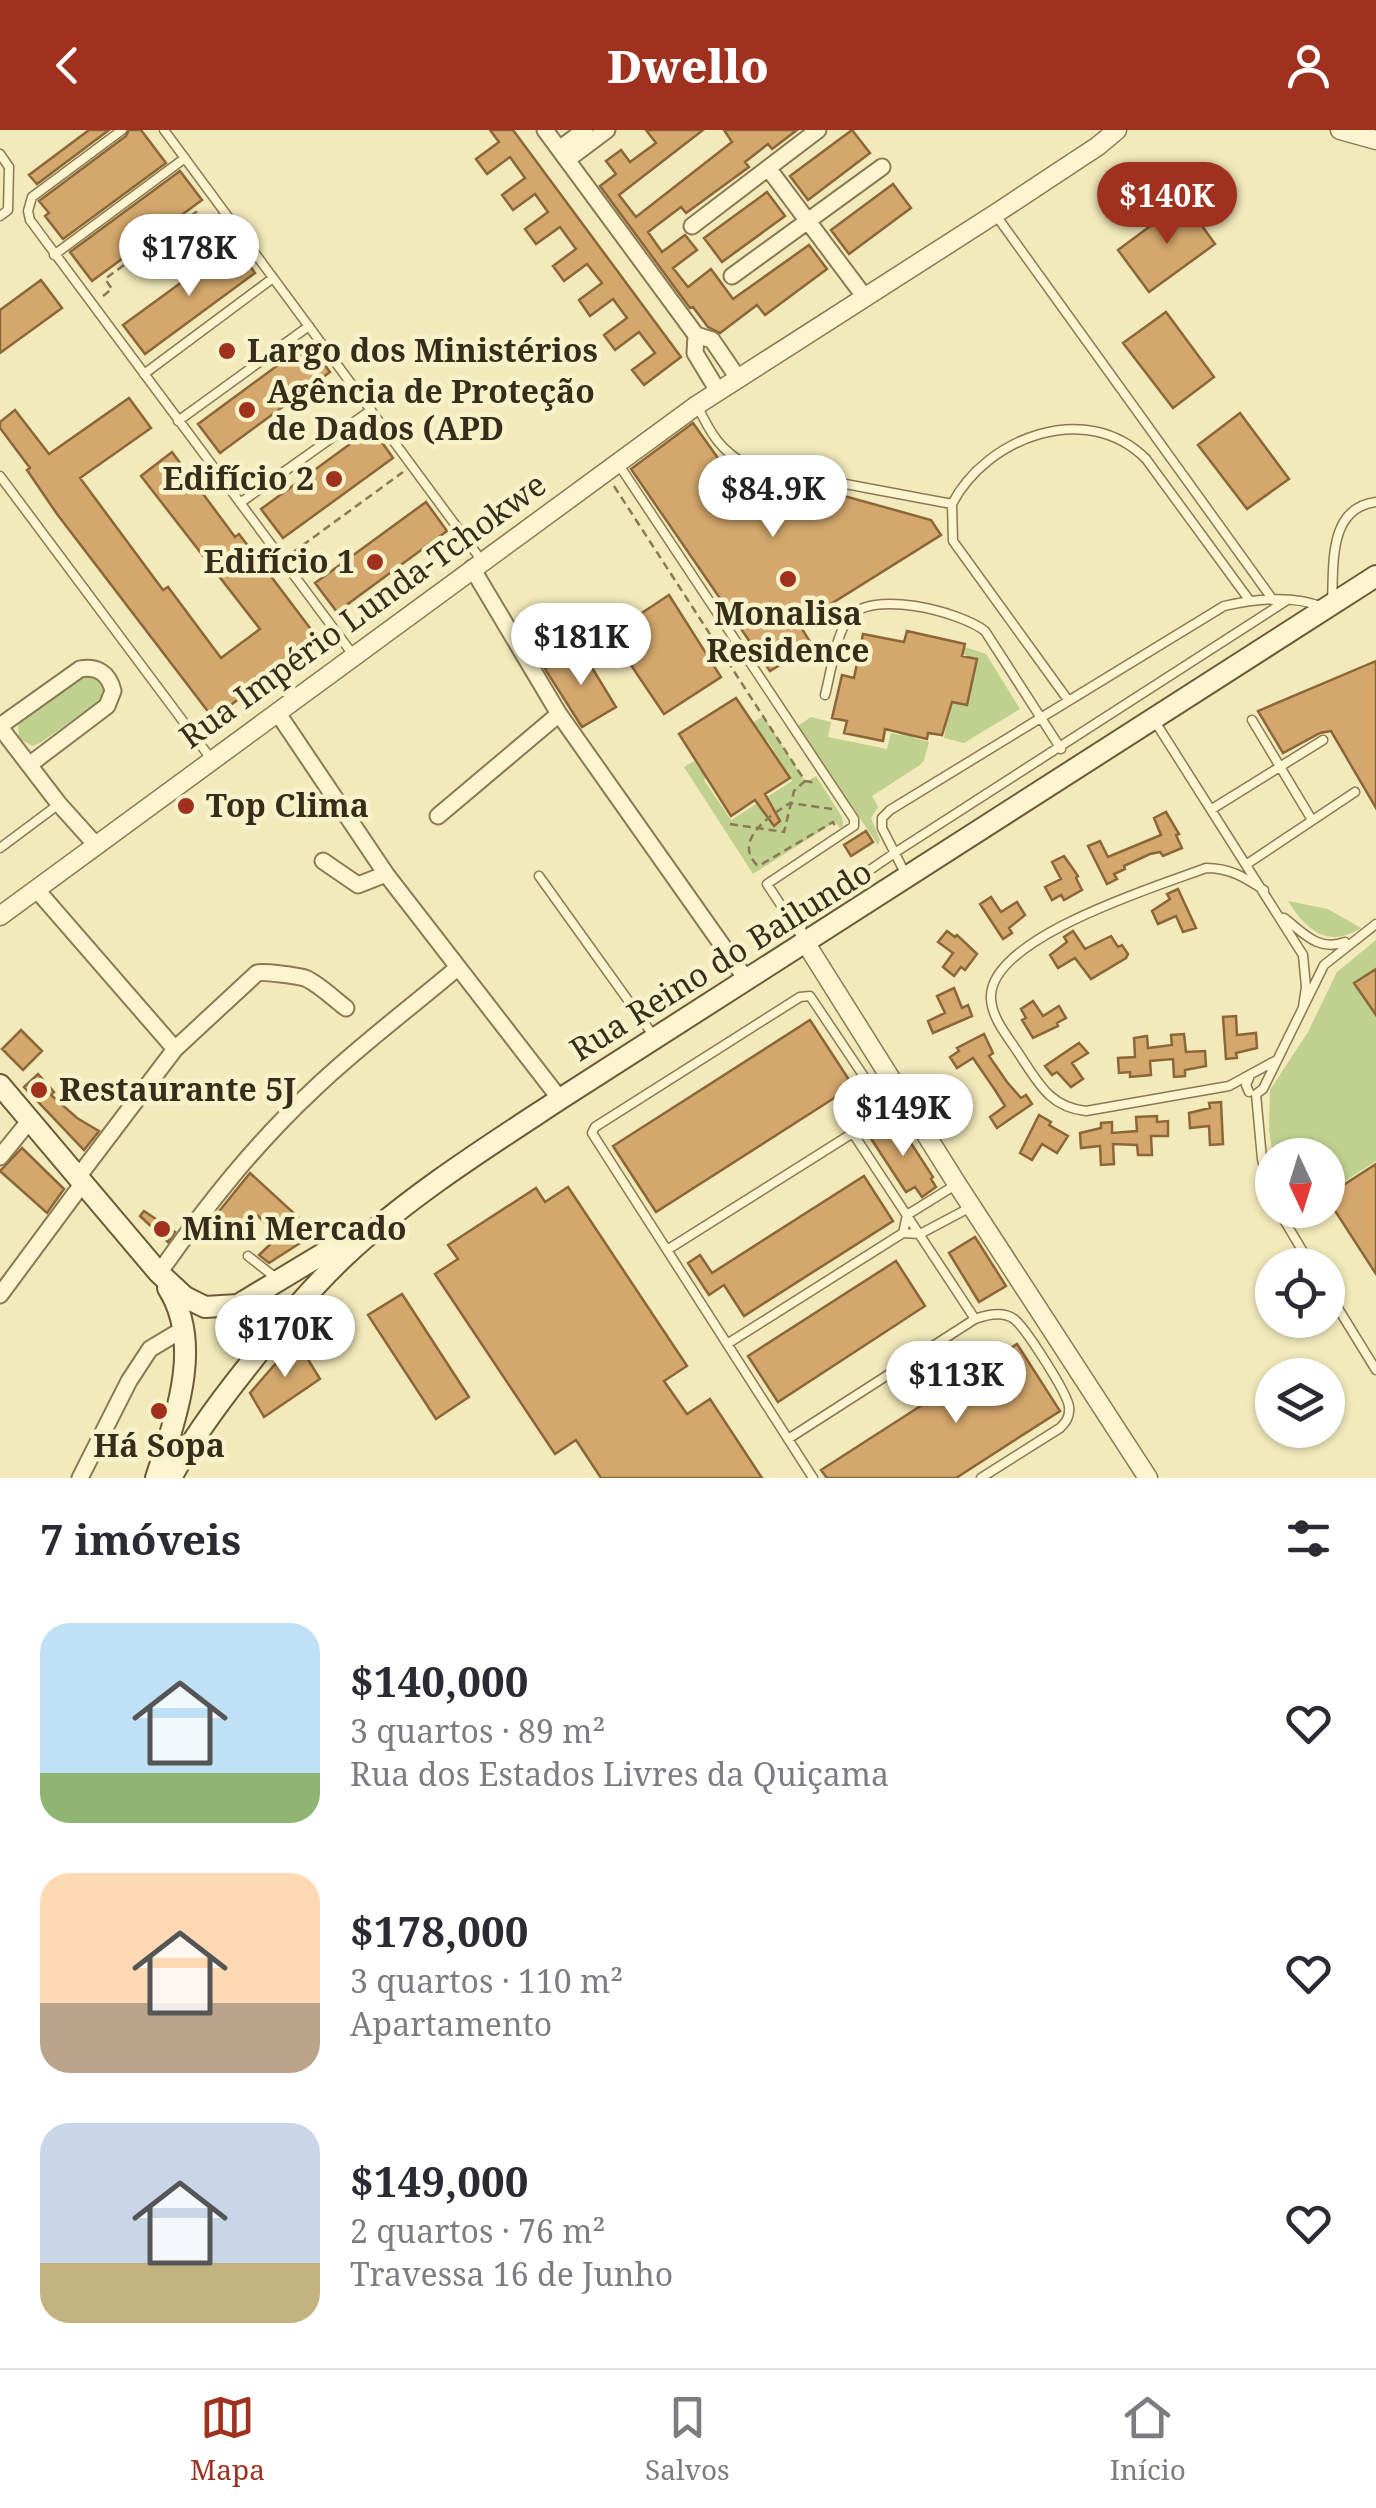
<!DOCTYPE html>
<html lang="pt">
<head>
<meta charset="utf-8">
<style>
	:root { --surface:#fff; --page:#f2f2f3; --text:#2b2b33; --muted:#7c7c81; --line:#e1e1e2; --accent:#9f311e }
	body { margin:0; font-family:"Noto Serif",serif; background:var(--page); color:var(--text); height:100vh; display:flex; flex-direction:column; font-size:38px; white-space:nowrap }
	* { box-sizing:border-box; margin:0 }
	p { font-size:32px; color:var(--muted) }
	.icon { flex:none; width:55px; height:55px; fill:none; stroke:currentColor; stroke-width:2; stroke-linecap:round; stroke-linejoin:round }
	.map { position:relative; height:1348px; overflow:hidden }
	.sheet { display:flex; flex-direction:column; background:var(--surface); flex:1 }
	.sheet>* { flex:none }
	.needle { width:65px; rotate:176deg }
	.buttons { position:absolute; left:1255px; top:1008px; display:grid; gap:20px }
	.buttons a { display:grid; place-items:center; width:90px; height:90px; border-radius:50%; background:var(--surface); box-shadow:0 2px 8px #0004; font-size:50px }
	.price { position:absolute; translate:-50% -85px; padding:0 22px; border-radius:35px; background:#fff; color:#222; font-size:32px; line-height:65px; filter:drop-shadow(0 2px 5px #0008) }
	.price::after { content:''; position:absolute; left:50%; top:60px; width:30px; height:22px; margin-left:-15px; background:inherit; clip-path:polygon(0 0,100% 0,50% 100%) }
	.price.active { background:var(--accent); color:#fff }
	ul { padding:0; list-style:none }
	li { display:flex; align-items:center; gap:30px; height:250px; padding:0 40px }
	li span { display:grid; place-items:center; flex:none; width:280px; height:200px; border-radius:30px; color:#555 }
	li>.icon { margin-inline-start:auto }
	span .icon { width:120px; height:120px; fill:#fffc; stroke-width:1 }
	li b { font-size:42px }
	h2 { display:flex; justify-content:space-between; align-items:center; height:120px; padding:0 40px; font-size:42px }
	header { display:flex; justify-content:space-between; align-items:center; height:130px; padding:0 40px; background:var(--accent); color:#fff; font-size:45px; font-weight:800 }
	.dock { display:flex; justify-content:space-around; align-items:center; height:140px; border-top:2px solid var(--line); background:var(--surface); font-size:28px; color:var(--muted) }
	.dock a { display:grid; justify-items:center; gap:5px }
	.dock .active { color:var(--accent) }
	.map>svg:first-child { display:block }
	.green { fill:#bfd08f }
	.building { fill:#d4a86d; stroke:#8c6637; stroke-width:2.5 }
	.lines { fill:none; stroke-linecap:round; stroke-linejoin:round }
	.service-casing { stroke:#8a7954; stroke-width:11 }
	.minor-casing { stroke:#8a7954; stroke-width:19 }
	.tertiary-casing { stroke:#8a7954; stroke-width:21 }
	.secondary-casing { stroke:#6c5a37; stroke-width:24 }
	.path { stroke:#8a7954; stroke-width:2.5; stroke-dasharray:8 5; stroke-linecap:butt }
	.service { stroke:#fcf5cf; stroke-width:8 }
	.minor { stroke:#fcf5cf; stroke-width:15 }
	.tertiary { stroke:#fcf5cf; stroke-width:18 }
	.secondary { stroke:#fcf5cf; stroke-width:20 }
	.poi-dot { fill:#9f311e; stroke:#f8f2cb; stroke-width:4 }
	.labels { text-anchor:middle; stroke-width:9; stroke-linejoin:round; paint-order:stroke }
	.poi-label { font-size:32px; font-weight:bold; fill:#382d1a; stroke:#f8f2cb; text-anchor:start }
	.street-label { font-size:32px; fill:#382d1a; stroke:#f8f2cb }
</style>
</head>
<body>
<header><svg class="icon" aria-label="back" viewBox="0 0 24 24"><path d="M15 5l-7 7 7 7"/></svg>Dwello<svg class="icon" aria-label="person" viewBox="0 0 24 24"><circle cx="12" cy="8" r="4"/><path d="M4 21q1-7 8-7t8 7"/></svg></header>
<div class="map">
<svg width="1376" height="1348" viewBox="0 0 1376 1348">
	<rect width="100%" height="100%" fill="#f2eabb"/>
	<path class="green" d="M965 517 986 524 1020 579 964 613 944 608 946 596 931 593 934 580 949 584 952 572 966 574 976 529 964 525Z
		M89 544 101 550 104 557 100 569 94 575 40 613 33 616 19 609 18 595 21 590 83 545Z
		M763 586 806 652 816 646 842 687 843 696 840 698 835 692 753 744 684 637 694 631 701 641 711 635 715 642 704 650 731 690 792 651 767 610 753 618 759 603 753 593Z
		M811 587 831 592 828 607 887 619 891 603 900 605 902 598 915 600 914 608 929 612 924 630 920 635 872 666 878 677 871 688 880 710 878 715 798 596Z
		M1288 771 1328 779 1361 798C1328 819 1306 800 1288 771Z
		M1376 810V1031L1328 1062V1025H1273L1269 1000 1270 960 1308 902 1337 842Z"/>
	<path class="building" d="M89 0H109L37 54 29 45Z
		M129 0H141L166 33 63 109 45 86 49 83 39 71 126 6Z
		M490 0H513L681 227 644 255 632 240 655 223 639 202 615 220 604 205 627 188 613 169 590 186 579 170 602 153 587 134 564 151 553 136 576 119 560 97 536 114 525 99 548 82 535 64 513 80 502 65 525 48 510 27 487 44 476 29 499 12Z
		M646 0H703L619 65 636 87 732 12 724 0H797L772 19 768 14 745 32 749 37 686 83 681 77 648 102 662 122 685 105 697 120 673 138 688 157 711 139 733 169 809 115 827 139 765 185 757 175 720 203 708 197 693 177 690 178 600 56 616 44 606 31 621 20 630 32 656 13Z
		M852 0 870 23 808 70 790 46Z
		M180 41 202 70 92 151 70 122Z
		M893 54 911 78 849 124 831 100Z
		M767 62 785 86 722 132 704 108Z
		M1184 71 1215 114 1149 162 1118 120Z
		M234 114 255 143 145 224 123 195Z
		M41 150 62 178 0 223V180Z
		M1166 182 1214 247 1173 278 1123 213Z
		M308 213 330 242 220 323 198 294Z
		M129 268 151 298 80 348 163 460 168 457 221 528 260 499 141 346 172 322 235 407 239 404 319 510 213 588 57 384 27 340 30 338 0 298V292L15 280 49 324Z
		M1240 283 1289 349 1247 379 1198 315Z
		M693 293 720 331 748 343 797 353 931 390 941 405 799 494 812 515 770 541 631 339Z
		M372 298 393 328 283 408 261 379Z
		M426 372 447 401 337 482 315 453Z
		M669 465 721 547 664 584 610 504Z
		M907 501 965 514 962 526 977 529 967 575 952 572 942 605 928 603 927 609 885 599 883 611 844 603 847 591 832 588 842 545 854 548 863 504 904 512Z
		M580 518 616 577 582 597 545 539Z
		M1376 531V678L1331 601 1320 603 1283 623 1258 581Z
		M736 568 790 648 765 664 780 691 774 696 755 670 731 686 679 604Z
		M1166 682 1179 704 1176 705 1182 718 1163 726 1160 722 1150 724 1124 736 1125 739 1114 744 1117 749 1107 754 1088 716 1100 711 1108 727 1161 705 1154 688Z
		M866 701 873 712 851 726 844 715Z
		M1064 726 1078 746 1076 748 1082 760 1064 770 1061 765 1052 770 1045 757 1061 749 1052 732Z
		M1178 759 1196 798 1183 802 1176 786 1158 794 1152 781 1170 769 1167 764Z
		M991 767 1001 782 1017 772 1025 785 1009 798 1012 803 1003 809 980 774Z
		M947 801 955 807 957 805 977 824 965 840 961 837 954 846 943 837 953 823 938 812Z
		M1073 801 1085 819 1111 806 1118 817 1122 815 1128 824 1126 828 1091 849 1075 828 1058 838 1050 825 1067 812 1064 807Z
		M1376 839V885L1354 853Z
		M954 858 962 878 968 875 972 886 933 903 928 891 945 883 937 866Z
		M1033 871 1043 886 1059 876 1066 888 1057 893 1058 896 1033 908 1022 890 1026 888 1021 879Z
		M1236 886 1237 905 1256 903 1257 918 1236 923 1237 928 1226 929 1223 887Z
		M810 890 853 956 656 1082 613 1016Z
		M21 900 42 921 23 940 2 919Z
		M984 904 993 923 989 926 1007 952 1021 968 1026 965 1032 974 997 998 990 987 1005 976 995 960 973 928 957 938 950 927 959 921 957 918Z
		M1184 904 1186 922 1205 921 1206 936 1185 940V946L1174 947 1173 929 1150 931 1151 945 1130 947V942L1119 943 1118 928 1135 927 1134 908 1147 906 1148 918 1172 915 1171 905Z
		M1079 913 1088 923 1072 933 1083 949 1071 957 1057 942 1052 945 1045 936Z
		M38 944 54 962 51 965 77 988 99 1001 84 1020 24 957Z
		M1221 972 1223 1014 1210 1015 1209 996 1190 998 1189 983 1210 978 1209 973Z
		M1039 985 1051 992 1049 995 1068 1006 1057 1023 1042 1014 1032 1030 1020 1023Z
		M1157 986V992L1168 991V1006H1151L1152 1025H1138L1137 1015 1113 1014 1114 1034 1101 1035 1100 1016 1081 1018 1080 1003 1101 998V993L1112 992V1003L1137 1001 1136 987Z
		M896 990 933 1047 931 1049 936 1057 922 1067 915 1057 906 1062 870 1007Z
		M22 1018 64 1059 47 1083 0 1041Z
		M1376 1034V1144L1328 1070V1065Z
		M250 1043 298 1087 295 1090 311 1106 269 1133 259 1125 279 1106 257 1085 238 1105 216 1085Z
		M864 1046 893 1091 744 1186 724 1155 709 1165 688 1133 700 1125 712 1143Z
		M568 1057 687 1236 664 1251 687 1284 710 1269 762 1348H601L576 1310 555 1324 435 1144 458 1129 448 1115 536 1058 545 1072Z
		M144 1081 175 1102 168 1112 140 1086Z
		M975 1107 1006 1156 979 1172 949 1123Z
		M896 1131 925 1176 778 1272 748 1226Z
		M402 1164 469 1267 436 1289 368 1185Z
		M296 1210 320 1249 264 1287 250 1263Z
		M1017 1214 1060 1281 956 1348H827L821 1340Z"/>
	<g class="lines">
		<g class="service-casing">
			<path id="service" d="M122 0 32 67 28 81 30 90 354 526
				M164 0 482 431
				M0 24 9 37 8 80 0 86
				M995 84 1273 470
				M54 125 185 28
				M144 244 273 148
				M697 275C710 303 721 322 749 336L952 374C986 308 1086 269 1146 329L1250 471
				M178 291 309 196
				M617 332 854 689V696L767 754 800 804
				M0 346 212 630
				M240 373 371 280
				M952 374 953 411 1068 570
				M1332 471C1334 434 1328 378 1376 372
				M825 565C831 542 835 510 847 490 868 457 961 482 985 501L1061 619
				M1154 590 1303 825 1306 857 1303 877
				M1252 590 1312 690
				M1212 679 1323 610
				M0 718 59 674
				M1247 734 1355 662
				M906 745 882 698V688L890 680 1224 476C1254 469 1293 465 1323 477
				M539 746 653 905
				M1264 760C1244 747 1230 738 1206 738 1158 756 987 808 991 869 992 889 1009 908 1019 924 1038 952 1049 977 1086 981L1229 956 1275 931
				M1284 788C1304 803 1318 822 1345 812
				M800 808 803 786 896 722 1286 471
				M1249 948 1246 955 1249 962
				M854 1005 975 1189
				M1272 1068 1262 1029 1256 964 1263 959 1324 835 1376 794
				M1278 1080 1311 1135
				M903 1103 907 1085 957 1054
				M667 1120 875 989 877 966 810 866 800 867 595 997 592 1003 813 1348
				M248 1126 276 1148
				M1328 1162 1376 1240
				M727 1214 903 1103 920 1104 969 1078
				M788 1309 975 1189C986 1185 1003 1181 1014 1189 1025 1197 1068 1264 1069 1277 1070 1287 1066 1292 1060 1298L981 1348"/>
		</g>
		<g class="minor-casing">
			<path id="minor" d="M545 0 696 205 712 210 738 248
				M559 19 585 0
				M567 30 607 0
				M768 38 864 166
				M692 96 818 0
				M732 146 882 37
				M696 205 695 223 718 261
				M472 438 559 584 746 849
				M277 582 386 744 560 969
				M0 596 80 539C97 536 109 543 113 561L107 576 29 635
				M0 597 59 674 96 715
				M438 686 559 584
				M323 731 358 755 386 744
				M36 759 175 919
				M0 1027 30 990
				M78 1047 175 919 257 843C263 841 298 846 305 848 319 854 334 869 346 878
				M159 1143C206 1076 254 1015 314 959 359 916 409 879 456 839
				M0 1165 83 1053
				M80 1348 129 1251 150 1219 185 1198"/>
		</g>
		<g class="tertiary-casing">
			<path id="tertiary" d="M1340 0 1376 10
				M0 786 697 275 995 84 1098 16 1117 0
				M805 812 957 1054 1148 1348"/>
		</g>
		<g class="secondary-casing">
			<path id="secondary" d="M0 955 159 1143 185 1167 205 1177 238 1175 354 1105
				M156 1348C175 1289 204 1215 168 1158
				M171 1348C191 1310 217 1275 244 1241 275 1201 308 1161 345 1126 409 1066 487 1017 560 969L1376 446"/>
		</g>
		<path class="path" d="M103 166 112 159 105 149 196 82 203 93 213 86
			M614 356 805 651 816 653
			M292 423 403 342
			M832 679 790 673C771 685 732 710 757 735L762 734 833 692 835 696
			M730 694 784 702 794 661 805 651"/>
		<use href="#service" class="service"/>
		<use href="#minor" class="minor"/>
		<use href="#tertiary" class="tertiary"/>
		<use href="#secondary" class="secondary"/>
	</g>
	<g class="poi-dot">
		<circle cx="227" cy="221" r="10"/>
		<circle cx="247" cy="280" r="10"/>
		<circle cx="334" cy="349" r="10"/>
		<circle cx="375" cy="432" r="10"/>
		<circle cx="788" cy="449" r="10"/>
		<circle cx="186" cy="676" r="10"/>
		<circle cx="39" cy="960" r="10"/>
		<circle cx="162" cy="1099" r="10"/>
		<circle cx="159" cy="1281" r="10"/>
	</g>
	<g class="labels">
		<g class="poi-label">
			<text x="247" y="232">Largo dos Ministérios</text>
			<text x="267" y="273">Agência de Proteção<tspan x="267" dy="37">de Dados (APD</tspan></text>
			<text x="314" y="360" text-anchor="end">Edifício 2</text>
			<text x="355" y="443" text-anchor="end">Edifício 1</text>
			<text x="788" y="495" text-anchor="middle">Monalisa<tspan x="788" dy="37">Residence</tspan></text>
			<text x="206" y="687">Top Clima</text>
			<text x="59" y="971">Restaurante 5J</text>
			<text x="182" y="1110">Mini Mercado</text>
			<text x="159" y="1327" text-anchor="middle">Há Sopa</text>
		</g>
		<g class="street-label">
			<text transform="translate(363 481) rotate(-36)" y="11">Rua Império Lunda-Tchokwe</text>
			<text transform="translate(721 831) rotate(-32)" y="11">Rua Reino do Bailundo</text>
		</g>
	</g>
</svg>
<div class="buttons">
<a><svg class="needle" viewBox="-14 -14 28 28"><path d="M0-13l5 13h-10z" fill="#e53935"/><path d="M0 13l5-13h-10z" fill="#7c7c81"/></svg></a>
<a><svg class="icon" aria-label="locate" viewBox="0 0 24 24"><circle cx="12" cy="12" r="6"/><path d="M12 2v4M12 18v4M2 12h4M18 12h4"/></svg></a>
<a><svg class="icon" aria-label="layers" viewBox="0 0 24 24"><path d="M12 4l9 5-9 5-9-5zM3 14l9 5 9-5"/></svg></a>
</div>
<b class="price active" style="left:1167px;top:117px">$140K</b>
<b class="price" style="left:189px;top:169px">$178K</b>
<b class="price" style="left:773px;top:410px">$84.9K</b>
<b class="price" style="left:581px;top:558px">$181K</b>
<b class="price" style="left:903px;top:1029px">$149K</b>
<b class="price" style="left:285px;top:1250px">$170K</b>
<b class="price" style="left:956px;top:1296px">$113K</b>
</div>
<section class="sheet">
<h2>7 imóveis<svg class="icon" aria-label="filters" viewBox="0 0 24 24"><path d="M4 7h16M4 17h16"/><circle cx="9" cy="7" r="2"/><circle cx="15" cy="17" r="2"/></svg></h2>
<ul>
<li><span style="background:linear-gradient(#bfe0f5 75%,#8fb573 0)"><svg class="icon" aria-label="home" viewBox="0 0 24 24"><path d="M3 11l9-7 9 7M6 9v11h12V9"/></svg></span><div><b>$140,000</b><p>3 quartos · 89 m²</p><p>Rua dos Estados Livres da Quiçama</p></div><svg class="icon" aria-label="heart" viewBox="0 0 24 24"><path d="M12 20l-8-8c-3-5 5-10 8-4 3-6 11-1 8 4z"/></svg></li>
<li><span style="background:linear-gradient(#ffd9b3 65%,#b9a48a 0)"><svg class="icon" aria-label="home" viewBox="0 0 24 24"><path d="M3 11l9-7 9 7M6 9v11h12V9"/></svg></span><div><b>$178,000</b><p>3 quartos · 110 m²</p><p>Apartamento</p></div><svg class="icon" aria-label="heart" viewBox="0 0 24 24"><path d="M12 20l-8-8c-3-5 5-10 8-4 3-6 11-1 8 4z"/></svg></li>
<li><span style="background:linear-gradient(#c9d6e8 70%,#c2b280 0)"><svg class="icon" aria-label="home" viewBox="0 0 24 24"><path d="M3 11l9-7 9 7M6 9v11h12V9"/></svg></span><div><b>$149,000</b><p>2 quartos · 76 m²</p><p>Travessa 16 de Junho</p></div><svg class="icon" aria-label="heart" viewBox="0 0 24 24"><path d="M12 20l-8-8c-3-5 5-10 8-4 3-6 11-1 8 4z"/></svg></li>
</ul>
</section>
<nav class="dock">
<a class="active"><svg class="icon" aria-label="map" viewBox="0 0 24 24"><path d="M3 6l6-2 6 2 6-2v14l-6 2-6-2-6 2zM9 4v14M15 6v14"/></svg>Mapa</a>
<a><svg class="icon" aria-label="saved" viewBox="0 0 24 24"><path d="M7 4h10v16l-5-4-5 4z"/></svg>Salvos</a>
<a><svg class="icon" aria-label="home" viewBox="0 0 24 24"><path d="M3 11l9-7 9 7M6 9v11h12V9"/></svg>Início</a>
</nav>
</body>
</html>
